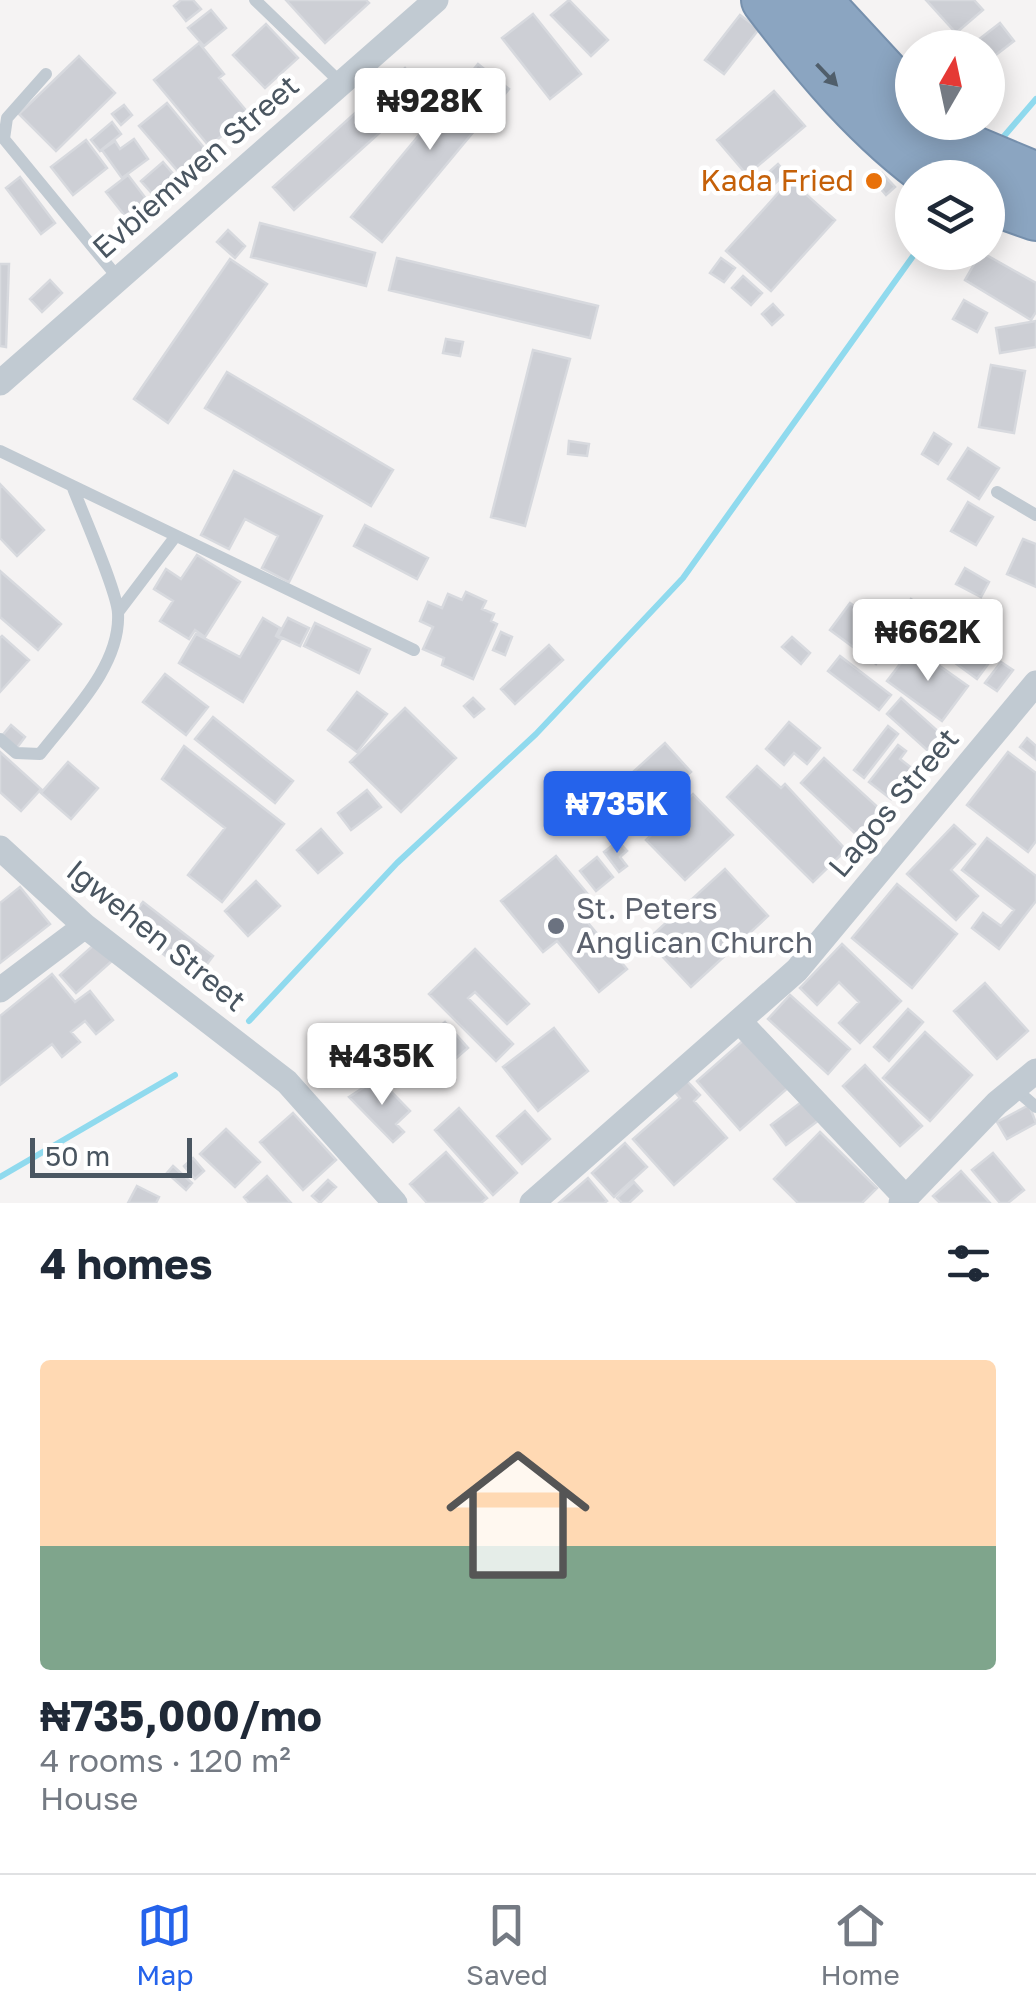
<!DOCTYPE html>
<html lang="en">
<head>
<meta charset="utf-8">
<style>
	:root { --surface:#fff; --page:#f6f6f7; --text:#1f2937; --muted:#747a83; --line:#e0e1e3; --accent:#2563eb }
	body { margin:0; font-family:"Golos Text",sans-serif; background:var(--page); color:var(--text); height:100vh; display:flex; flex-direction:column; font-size:38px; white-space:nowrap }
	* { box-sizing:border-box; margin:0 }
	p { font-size:32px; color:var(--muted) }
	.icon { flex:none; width:55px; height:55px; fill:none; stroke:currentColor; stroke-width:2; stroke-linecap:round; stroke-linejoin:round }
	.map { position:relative; height:1203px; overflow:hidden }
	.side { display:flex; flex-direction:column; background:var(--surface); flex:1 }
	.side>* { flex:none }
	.needle { width:65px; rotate:9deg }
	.tools { position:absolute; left:895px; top:30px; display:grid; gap:20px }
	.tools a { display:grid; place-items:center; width:110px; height:110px; border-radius:50%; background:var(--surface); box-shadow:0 5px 25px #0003; font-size:50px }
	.scale { position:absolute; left:30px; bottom:25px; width:162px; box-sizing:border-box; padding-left:10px; border:5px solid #4a5661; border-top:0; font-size:28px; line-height:35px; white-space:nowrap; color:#4a5661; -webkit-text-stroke:8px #fff; paint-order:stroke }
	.price { position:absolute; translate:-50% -85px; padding:0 22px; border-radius:10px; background:#fff; color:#222; font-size:32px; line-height:65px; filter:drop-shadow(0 2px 5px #0008) }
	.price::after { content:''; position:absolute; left:50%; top:60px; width:30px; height:22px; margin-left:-15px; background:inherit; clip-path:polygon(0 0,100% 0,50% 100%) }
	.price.active { background:var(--accent); color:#fff }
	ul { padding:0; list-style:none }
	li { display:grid; align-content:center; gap:20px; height:530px; padding:0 40px }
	li span { display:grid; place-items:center; height:310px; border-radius:10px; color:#555 }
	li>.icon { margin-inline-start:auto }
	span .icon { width:180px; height:180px; fill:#fffc; stroke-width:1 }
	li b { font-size:42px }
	h2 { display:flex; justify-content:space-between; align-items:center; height:120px; padding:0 40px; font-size:42px }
	.tab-bar { display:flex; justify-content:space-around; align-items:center; height:140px; border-top:2px solid var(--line); background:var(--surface); font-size:28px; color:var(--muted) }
	.tab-bar a { display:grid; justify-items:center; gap:5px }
	.tab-bar .active { color:var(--accent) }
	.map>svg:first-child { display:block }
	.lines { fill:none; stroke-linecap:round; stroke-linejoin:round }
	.stream { stroke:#90daee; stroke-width:6 }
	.building { fill:#cdcfd5; stroke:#d7d9de; stroke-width:2.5 }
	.highway-casing { stroke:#7690ad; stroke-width:52 }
	.lane { stroke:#c1cad2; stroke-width:12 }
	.street { stroke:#c1cad2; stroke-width:25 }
	.highway { stroke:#8ba5c1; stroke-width:48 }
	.oneway { fill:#505e6b }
	.food-dot { fill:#e8710a; stroke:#fff; stroke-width:4 }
	.worship-dot { fill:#6b7280; stroke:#fff; stroke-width:4 }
	.labels { text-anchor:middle; stroke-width:9; stroke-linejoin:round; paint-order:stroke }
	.street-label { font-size:30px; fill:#4a5661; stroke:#fff }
	.food-label { font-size:30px; fill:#c56008; stroke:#fff; text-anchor:end }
	.worship-label { font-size:30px; fill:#5b616d; stroke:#fff; text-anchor:start }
</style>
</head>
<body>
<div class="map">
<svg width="1036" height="1203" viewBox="0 0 1036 1203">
	<rect width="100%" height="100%" fill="#f5f3f3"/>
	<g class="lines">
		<path class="stream" d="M999 142 1036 99
			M249 1021 397 863 536 734 683 578 916 252
			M0 1177 175 1075"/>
	</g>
	<path class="building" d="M181 0H193L201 9 186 21 174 6Z
		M286 0H366L369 3 325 43Z
		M569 0 608 40 591 56 551 15Z
		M926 0H974L983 10 956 33Z
		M211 10 226 28 204 46 188 28Z
		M533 14 581 74 550 99 502 38Z
		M740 15 759 29 724 74 705 60Z
		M1000 23 1014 41 988 61V48L973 44Z
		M266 24 298 58 265 88 233 55Z
		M199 43 224 74 219 78 249 114 209 146 154 80Z
		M79 56 115 93 56 151 19 114Z
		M478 64 509 89 382 242 351 217Z
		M405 68 426 91 294 210 273 187Z
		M774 91 805 126 747 175 717 140Z
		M167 103 215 161 188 183 139 126Z
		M124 105 132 115 121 125 112 114Z
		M112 122 121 134 100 151 91 140Z
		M134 139 148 159 122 178 102 150 115 141 120 149Z
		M86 140 107 168 73 195 51 167Z
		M163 162 187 190 165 208 141 181Z
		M778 164 786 173 767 191 758 182Z
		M882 173 895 187 886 195 874 181Z
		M128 175 147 200 125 216 106 192Z
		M20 177 55 223 41 234 6 188Z
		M790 180 835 220 771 291 726 251Z
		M260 223 375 253 366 286 251 257Z
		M228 230 245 246 235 258 217 242Z
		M981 252 1036 283V312L1031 320 965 280Z
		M397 258 598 306 590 338 389 290Z
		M721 258 735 268 724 282 710 273Z
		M230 259 267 284 168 423 134 399Z
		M0 264H9L6 347 0 346Z
		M743 276 762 293 751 305 732 288Z
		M50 280 62 293 42 312 30 299Z
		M964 300 987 313 977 332 953 319Z
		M773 304 783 315 772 325 762 314Z
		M1036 321V347L1000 353 996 328Z
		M446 339 463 342 460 356 443 353Z
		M533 350 570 359 525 526 491 517Z
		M991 365 1025 371 1014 433 979 427Z
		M227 372 393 470 371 506 205 408Z
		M934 433 951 444 938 464 922 454Z
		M569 441 589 444 587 456 568 454Z
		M968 448 999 468 979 499 948 479Z
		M234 471 322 516 289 582 262 568 278 536 245 519 229 549 201 535Z
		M0 484 44 530 17 556 0 538Z
		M968 502 993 517 976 545 951 531Z
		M365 525 428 558 417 579 354 546Z
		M1023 539 1036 544V587L1007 574Z
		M197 555 240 582 205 637 195 630 189 639 160 621 173 601 154 589 166 569 181 579Z
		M965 568 989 582 981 597 956 584Z
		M0 571 61 624 38 650 0 617Z
		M466 592 486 601 482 609 494 614 491 621 497 624 473 679 442 665 444 658 423 649 433 627 420 621 428 602 442 608 448 594 462 600Z
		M911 599 954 627 944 642 901 613Z
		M850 603 896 637 876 664 830 630Z
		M263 618 280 628 276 636 281 639 243 702 179 663 196 634 240 657Z
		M288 618 309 628 300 646 278 636Z
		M315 623 370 649 359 673 304 646Z
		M961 631 994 656 977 679 943 654Z
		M501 632 512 637 505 655 493 650Z
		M2 636 29 660 0 692V638Z
		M792 637 810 653 801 664 782 647Z
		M549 645 563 660 515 704 501 689Z
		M913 647 968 686 942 721 887 681Z
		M840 656 891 695 879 710 828 671Z
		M1001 662 1013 670 997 691 985 683Z
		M165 674 208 707 186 735 143 702Z
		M357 692 387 714 357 752 328 730Z
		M473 698 484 709 474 717 464 706Z
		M901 698 941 734 927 750 887 714Z
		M405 708 456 758 401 812 350 762Z
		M213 717 293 781 275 803 195 739Z
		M789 722 820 748 807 764 794 753 784 765 766 749Z
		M11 725 25 737 16 749 1 737Z
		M888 726 898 734 864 778 854 770Z
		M1027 738 1036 746V760L1020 747Z
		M665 743 691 772 635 821 610 793Z
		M898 745 906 751 900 759 913 769 891 799 869 782Z
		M184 746 284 824 222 902 188 875 225 828 162 779Z
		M0 752 41 789 21 811 0 792Z
		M1008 752 1036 773V841L1028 852 967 805Z
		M824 758 883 812 859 837 801 783Z
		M68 762 98 788 71 819 41 793Z
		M757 766 781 788 785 784 846 850 813 882 727 797Z
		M367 790 381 807 351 830 338 813Z
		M693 794 733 835 685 880 646 840Z
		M954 825 975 844 951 870 978 896 956 920 907 874Z
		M321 829 342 853 318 873 297 850Z
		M987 838 1036 876V901L999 949 972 928 983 913 1001 926 1014 910 962 870Z
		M618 841 627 851 620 857 627 866 619 872 604 852Z
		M556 856 592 899 578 911 627 969 599 992 557 941 543 952 501 901Z
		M597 857 613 877 596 891 580 871Z
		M725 869 768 916 691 987 647 940Z
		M256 881 280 906 248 936 225 911Z
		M897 884 957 934 912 988 852 938Z
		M20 887 50 924 0 963V903Z
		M143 902 213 956 196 979 125 925Z
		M96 943 112 961 76 993 60 975Z
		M842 944 901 1001 860 1043 839 1023 859 1002 839 982 817 1005 800 988Z
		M475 949 529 1004 507 1024 475 992 468 998 513 1044 496 1061 429 994Z
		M52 974 75 1002 90 991 113 1020 96 1034 85 1021 71 1032 80 1042 62 1057 52 1044 0 1085V1016Z
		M985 983 1028 1031 997 1059 954 1011Z
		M790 995 850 1049 828 1074 768 1019Z
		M908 1009 923 1022 889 1061 874 1047Z
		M445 1022 468 1048 440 1072 417 1046Z
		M554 1028 588 1071 538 1111 503 1067Z
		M925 1032 972 1075 930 1121 883 1078Z
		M746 1038 789 1087 740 1130 697 1081Z
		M865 1065 922 1126 900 1146 843 1086Z
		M378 1078 410 1111 396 1124 404 1132 393 1142 349 1097Z
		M686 1080 700 1095 694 1101 727 1138 674 1185 633 1139 680 1098 674 1091Z
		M804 1100 819 1120 786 1145 771 1125Z
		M1029 1105 1036 1123 1007 1139 997 1122Z
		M459 1108 517 1173 493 1195 435 1130Z
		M525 1111 550 1139 522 1164 497 1136Z
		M293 1113 336 1160 303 1190 260 1142Z
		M226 1129 260 1162 235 1187 200 1154Z
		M820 1132 877 1188 862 1203H798L774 1179Z
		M625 1143 647 1167 614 1197 592 1173Z
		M446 1152 487 1198 481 1203H427L410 1184Z
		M993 1153 1024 1190 1008 1203H1000L972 1170Z
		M193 1158 204 1171 195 1179 184 1166Z
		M173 1166 192 1183 186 1190 167 1173Z
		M961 1171 990 1203H940L933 1196Z
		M267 1176 291 1203H249L244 1197Z
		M588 1178 607 1201 604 1203H559Z
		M328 1180 336 1187 320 1203 312 1196Z
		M634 1182 642 1191 629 1203H622L617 1198Z
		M137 1186 159 1197 156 1203H128Z"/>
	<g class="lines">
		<g class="highway-casing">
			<path id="highway" d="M766 0C815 65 870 131 937 178
				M816 0 912 104
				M932 122 962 146 1036 177
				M988 199 1036 216"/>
		</g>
		<path class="lane" d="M255 0 341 83
			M46 74 7 118 4 139 119 279
			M0 451 414 650
			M997 492 1036 515
			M119 611 175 537
			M0 739 16 753 40 754C70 715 121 666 118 613 117 591 83 514 73 488
			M1014 1088 1036 1107"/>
		<path class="street" d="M0 383 436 0
			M0 848 85 926 287 1082 395 1203
			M0 990 85 926
			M741 1023 906 1198
			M532 1203 797 970 1036 683
			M901 1203 997 1103 1036 1071"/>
		<use href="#highway" class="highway"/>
	</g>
	<defs><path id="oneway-solid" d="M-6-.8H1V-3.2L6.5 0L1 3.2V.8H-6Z" transform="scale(2.5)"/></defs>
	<use class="oneway" href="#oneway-solid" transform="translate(827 75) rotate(46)"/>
	<circle class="food-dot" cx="874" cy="181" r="10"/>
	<circle class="worship-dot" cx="556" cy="926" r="10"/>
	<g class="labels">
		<g class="street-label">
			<text transform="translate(196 167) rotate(-41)" y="10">Evbiemwen Street</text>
			<text transform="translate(894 803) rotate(-50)" y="10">Lagos Street</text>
			<text transform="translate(156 936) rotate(39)" y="10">Igwehen Street</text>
		</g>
		<g class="food-label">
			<text x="854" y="191">Kada Fried</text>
		</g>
		<g class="worship-label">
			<text x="576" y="919">St. Peters<tspan x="576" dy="34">Anglican Church</tspan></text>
		</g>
	</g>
</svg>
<div class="tools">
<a><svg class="needle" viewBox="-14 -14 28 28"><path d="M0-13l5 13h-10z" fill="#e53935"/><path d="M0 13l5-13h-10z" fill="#747a83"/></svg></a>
<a><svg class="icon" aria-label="layers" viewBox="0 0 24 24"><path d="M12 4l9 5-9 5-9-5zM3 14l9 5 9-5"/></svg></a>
</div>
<div class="scale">50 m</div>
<b class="price" style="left:430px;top:153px">₦928K</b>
<b class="price" style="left:928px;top:684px">₦662K</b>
<b class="price active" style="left:617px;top:856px">₦735K</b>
<b class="price" style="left:382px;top:1108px">₦435K</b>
</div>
<section class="side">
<h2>4 homes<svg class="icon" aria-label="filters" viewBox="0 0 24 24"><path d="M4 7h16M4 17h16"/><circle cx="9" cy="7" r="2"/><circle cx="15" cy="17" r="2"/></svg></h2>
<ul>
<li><span style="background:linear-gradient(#ffd9b3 60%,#7fa58c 0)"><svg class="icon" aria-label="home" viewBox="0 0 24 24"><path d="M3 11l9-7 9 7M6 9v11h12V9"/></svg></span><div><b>₦735,000/mo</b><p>4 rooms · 120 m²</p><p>House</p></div></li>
</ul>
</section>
<nav class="tab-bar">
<a class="active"><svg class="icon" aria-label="map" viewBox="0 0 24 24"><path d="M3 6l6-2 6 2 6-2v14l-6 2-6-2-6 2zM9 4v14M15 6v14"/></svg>Map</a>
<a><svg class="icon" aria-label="saved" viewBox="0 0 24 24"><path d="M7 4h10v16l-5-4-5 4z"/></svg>Saved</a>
<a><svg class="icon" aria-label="home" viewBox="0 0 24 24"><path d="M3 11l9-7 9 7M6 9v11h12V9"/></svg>Home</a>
</nav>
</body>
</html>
